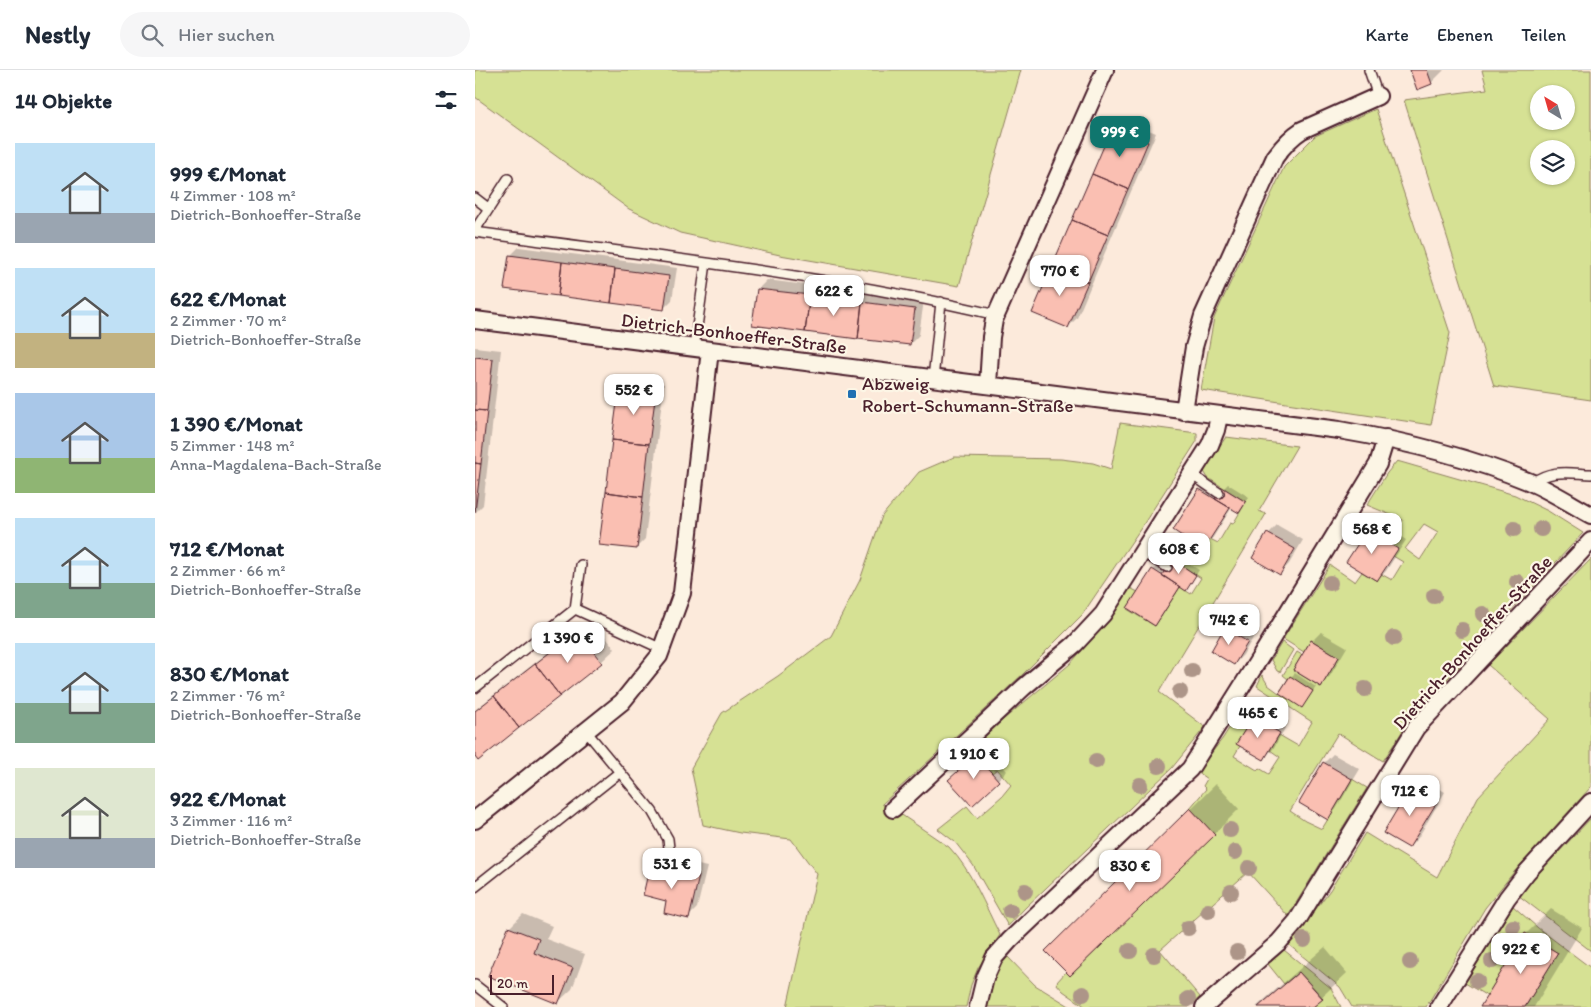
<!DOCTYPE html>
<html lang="de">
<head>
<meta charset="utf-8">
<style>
	:root { --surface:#fff; --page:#f6f6f7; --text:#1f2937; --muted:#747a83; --line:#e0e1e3; --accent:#0f766e }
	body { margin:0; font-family:Itim,sans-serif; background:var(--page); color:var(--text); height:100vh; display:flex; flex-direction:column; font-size:19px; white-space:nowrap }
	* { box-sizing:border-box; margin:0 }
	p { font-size:16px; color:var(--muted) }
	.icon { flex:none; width:28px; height:28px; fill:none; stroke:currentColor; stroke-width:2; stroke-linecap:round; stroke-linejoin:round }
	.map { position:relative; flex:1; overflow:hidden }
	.panel { display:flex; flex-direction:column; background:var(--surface); width:475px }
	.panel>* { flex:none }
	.needle { width:32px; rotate:323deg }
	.tools { position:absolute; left:1055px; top:15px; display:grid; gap:10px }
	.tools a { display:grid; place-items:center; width:45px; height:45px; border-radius:50%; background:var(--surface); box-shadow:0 1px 4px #0004; font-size:25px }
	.scale { position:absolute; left:15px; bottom:12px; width:64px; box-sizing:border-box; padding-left:5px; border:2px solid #4a1f2b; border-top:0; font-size:14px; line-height:18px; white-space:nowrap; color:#4a1f2b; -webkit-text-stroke:4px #fcf5e5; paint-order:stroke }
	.price { position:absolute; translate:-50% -42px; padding:0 11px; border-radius:10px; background:#fff; color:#222; font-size:16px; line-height:32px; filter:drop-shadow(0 1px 2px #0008) }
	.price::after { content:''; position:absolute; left:50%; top:30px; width:15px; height:11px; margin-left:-8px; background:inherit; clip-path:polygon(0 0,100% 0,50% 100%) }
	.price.active { background:var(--accent); color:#fff }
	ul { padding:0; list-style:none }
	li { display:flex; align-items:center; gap:15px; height:125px; padding:0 15px }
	li span { display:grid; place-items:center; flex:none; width:140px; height:100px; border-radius:0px; color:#555 }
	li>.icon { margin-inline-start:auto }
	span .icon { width:60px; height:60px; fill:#fffc; stroke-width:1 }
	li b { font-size:21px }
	h2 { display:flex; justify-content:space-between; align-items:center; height:60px; padding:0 15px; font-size:21px }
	header { display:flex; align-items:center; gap:30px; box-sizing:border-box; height:70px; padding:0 25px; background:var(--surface); border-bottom:1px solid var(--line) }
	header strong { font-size:24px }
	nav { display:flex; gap:28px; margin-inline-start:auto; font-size:18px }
	.search { width:350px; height:45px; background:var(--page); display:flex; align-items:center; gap:12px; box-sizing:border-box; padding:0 18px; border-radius:28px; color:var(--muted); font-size:19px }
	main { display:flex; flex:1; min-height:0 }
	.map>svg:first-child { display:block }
	.green { fill:#d6e194; stroke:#908060; fill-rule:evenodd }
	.shadow { fill:#0003 }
	.building { fill:#fabfb2; stroke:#4a1f2b }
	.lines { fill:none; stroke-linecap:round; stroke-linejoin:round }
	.lane-casing { stroke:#4a1f2b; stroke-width:12 }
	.street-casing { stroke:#4a1f2b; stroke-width:20 }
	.lane { stroke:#fcf5e5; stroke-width:9 }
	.street { stroke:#fcf5e5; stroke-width:16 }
	.tree { fill:#ad9588 }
	.poi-dot { fill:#1f6fb2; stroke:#fcf5e5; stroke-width:2 }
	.labels { text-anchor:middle; stroke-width:4.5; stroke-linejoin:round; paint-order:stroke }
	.street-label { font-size:19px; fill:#4a1f2b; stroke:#fcf5e5 }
	.poi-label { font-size:19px; fill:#4a1f2b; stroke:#fcf5e5; text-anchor:start }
</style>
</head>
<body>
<header>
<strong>Nestly</strong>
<div class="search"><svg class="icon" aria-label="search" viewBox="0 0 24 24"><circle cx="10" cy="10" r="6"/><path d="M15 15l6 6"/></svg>Hier suchen</div>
<nav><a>Karte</a><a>Ebenen</a><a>Teilen</a></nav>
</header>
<main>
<section class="panel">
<h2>14 Objekte<svg class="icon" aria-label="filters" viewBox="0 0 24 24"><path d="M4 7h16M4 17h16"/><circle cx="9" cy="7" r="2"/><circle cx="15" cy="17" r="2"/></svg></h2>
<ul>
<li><span style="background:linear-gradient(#bfe0f5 70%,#9aa5b1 0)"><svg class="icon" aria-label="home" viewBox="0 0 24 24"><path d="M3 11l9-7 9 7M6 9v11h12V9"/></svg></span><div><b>999 €/Monat</b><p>4 Zimmer · 108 m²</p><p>Dietrich-Bonhoeffer-Straße</p></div></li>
<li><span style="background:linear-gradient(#bfe0f5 65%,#c2b280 0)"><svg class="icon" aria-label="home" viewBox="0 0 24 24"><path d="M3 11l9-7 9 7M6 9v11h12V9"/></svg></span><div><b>622 €/Monat</b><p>2 Zimmer · 70 m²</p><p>Dietrich-Bonhoeffer-Straße</p></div></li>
<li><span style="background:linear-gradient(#a9c7e8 65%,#8fb573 0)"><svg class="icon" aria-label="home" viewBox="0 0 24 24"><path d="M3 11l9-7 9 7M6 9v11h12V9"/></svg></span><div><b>1 390 €/Monat</b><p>5 Zimmer · 148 m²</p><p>Anna-Magdalena-Bach-Straße</p></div></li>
<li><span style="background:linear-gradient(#bfe0f5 65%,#7fa58c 0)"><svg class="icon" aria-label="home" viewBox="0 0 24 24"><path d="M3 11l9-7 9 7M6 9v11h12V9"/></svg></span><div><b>712 €/Monat</b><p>2 Zimmer · 66 m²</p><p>Dietrich-Bonhoeffer-Straße</p></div></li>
<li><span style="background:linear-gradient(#bfe0f5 60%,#7fa58c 0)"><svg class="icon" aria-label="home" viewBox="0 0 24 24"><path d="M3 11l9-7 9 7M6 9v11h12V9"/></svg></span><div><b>830 €/Monat</b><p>2 Zimmer · 76 m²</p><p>Dietrich-Bonhoeffer-Straße</p></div></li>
<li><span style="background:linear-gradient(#dfe7d0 70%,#9aa5b1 0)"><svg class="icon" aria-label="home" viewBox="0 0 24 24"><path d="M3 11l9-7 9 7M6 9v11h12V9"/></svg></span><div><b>922 €/Monat</b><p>3 Zimmer · 116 m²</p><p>Dietrich-Bonhoeffer-Straße</p></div></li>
</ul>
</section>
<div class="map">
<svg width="1116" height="937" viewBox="0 0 1116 937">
	<rect width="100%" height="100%" fill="#fceadb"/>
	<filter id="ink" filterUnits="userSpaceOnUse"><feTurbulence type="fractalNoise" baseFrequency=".02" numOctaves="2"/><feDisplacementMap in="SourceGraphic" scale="10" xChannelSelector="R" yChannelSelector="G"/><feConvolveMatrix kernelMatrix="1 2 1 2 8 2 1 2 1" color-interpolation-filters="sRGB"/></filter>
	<g filter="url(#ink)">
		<path class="green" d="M0 0H546L484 216 305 185 205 163 154 139 0 27Z
			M1007 0H1116V330L1019 316 929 30 1012 19ZM1064 24H1091V51H1064ZM1064 79H1091V106H1064Z
			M901 39 975 263 956 355 726 320 739 248 809 97 840 66Z
			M645 353 722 363V371L668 455 607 545 548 604 407 734 418 739 474 777C497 801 510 836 525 865L503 898 496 915 491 937H312L342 804 316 769 265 763 228 755 216 698 247 643 303 606 356 566 385 510 407 446 444 402 479 387 586 389 618 393 636 399Z
			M751 367 822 376 784 441 791 444 684 622 730 657 697 698 550 838 533 856 498 795 480 772 463 759 492 736 502 748 527 726 536 715 522 699 517 703 501 685 491 694 486 689 529 649 595 594 629 555 653 517 663 522 652 539 680 556 705 517 716 524 726 508 706 495 713 483 708 480 713 470 728 479 735 469 743 473 755 453 758 454 771 432 733 408 728 400Z
			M922 391 1040 425 1073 441 1108 463 936 648 908 691 863 663 815 741 830 751 847 759 877 709 892 718 813 846 773 802 685 880 725 927 714 937H611L588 921 581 913 591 902 596 905 739 765 715 738 731 719 728 716 732 709 722 702 748 668 770 633 782 640 762 673 765 676 759 686 782 700 784 698 794 704 805 687 795 680 804 665 823 676 837 652 782 616 787 605 793 615 804 623 813 609 808 605 822 582 827 585 818 600 846 617 864 587 836 570 829 582 808 569 855 495 880 512 887 502 902 511 906 504 917 510 928 492 918 486 922 479 913 473 928 450 892 435 912 403ZM949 454 963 462 945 490 930 479Z
			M1116 489V717L1039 802 1010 838 951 937H877L865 917 814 875 855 820 890 763 962 807 1003 727 1075 649 1013 595Z
			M807 572 818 580 805 602 802 601 796 590Z
			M1116 748V881L1043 825Z
			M1038 836 1063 858 1116 898V937H1050L1083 883 1050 863 1012 926 990 913Z
			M809 880 856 918 866 937H838L848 928 824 902 809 914 793 894Z
			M531 885 560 915 596 937H512L519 909Z"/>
		<path class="shadow" d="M936 0H969L956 13Z
			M647 49 681 63 602 248 593 257 638 58Z
			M44 177 202 198 197 230 188 239 35 186Z
			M292 210 449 230 444 265 435 274 283 219Z
			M0 277 26 280 8 435 0 443Z
			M154 310 189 314 170 469 161 478 145 319Z
			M734 411 748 419 753 414 774 427 764 442 757 437 737 469 728 478 699 460 725 420Z
			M902 451 931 470 911 501 902 510 873 492 893 460Z
			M802 455 828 470 814 494 805 503 793 464Z
			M702 486 724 500 715 515 706 516 684 550 680 554 654 538 678 500 682 496 691 501Z
			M116 549 140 579 126 592 0 685V640Z
			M759 550 781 563 768 585 759 594 750 559Z
			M846 562 872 577 855 606 846 615 837 571Z
			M820 603 841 617 831 632 816 607Z
			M788 638 813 653 798 679 789 688 763 673 779 647Z
			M510 677 532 701 497 734 484 701Z
			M858 684 885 699 861 739 853 748 849 693Z
			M946 708 970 722 943 768 934 777 937 717Z
			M741 714 764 739 739 764 597 856Z
			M185 786 232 797 222 838 213 847 193 830 176 795Z
			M1076 839 1107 858 1059 937H1006L1051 864Z
			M48 844 77 856 71 869 110 884 97 919 83 932 34 858Z
			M850 877 872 903 836 937H781Z"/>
		<path class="building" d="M935 0H952L957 14 942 20Z
			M637 57 673 72 653 119 617 104Z
			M617 104 653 119 633 165 597 150Z
			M597 150 633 165 613 212 577 196Z
			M34 185 87 192 83 226 29 219Z
			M87 192 140 199 136 233 83 226Z
			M577 196 613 212 593 258 557 243Z
			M140 199 194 206 189 240 136 233Z
			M282 219 335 225 330 262 277 255Z
			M335 225 387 232 383 269 330 262Z
			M387 232 440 239 435 275 383 269Z
			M0 287 18 289 12 341 0 340Z
			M144 318 181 322 174 374 137 370Z
			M0 340 12 341 6 394 0 393Z
			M137 370 174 374 168 427 131 422Z
			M0 393 6 394 0 442Z
			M747 417 771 432 764 443 740 429Z
			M724 419 755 438 728 480 698 460Z
			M131 422 168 427 162 479 124 475Z
			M892 460 923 479 902 511 871 492Z
			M792 463 820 479 805 505 777 488Z
			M697 489 721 505 711 521 687 505Z
			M677 499 705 517 680 556 652 538Z
			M749 558 773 572 759 595 736 581Z
			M102 561 127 593 85 626 60 594Z
			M836 570 864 587 846 617 818 600Z
			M60 594 85 626 44 658 19 626Z
			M815 606 838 621 827 638 804 623Z
			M19 626 44 658 3 691 0 687V641Z
			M778 647 805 663 789 690 761 674Z
			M501 685 524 711 497 736 473 710Z
			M848 692 877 709 853 750 824 733Z
			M936 716 962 732 934 778 908 763Z
			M715 738 740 765 595 906 570 881Z
			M175 795 224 806 214 849 189 843 191 831 168 825Z
			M33 857 64 869 59 883 98 898 83 934 13 906Z
			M1050 863 1083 883 1050 937H1005Z
			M824 902 848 929 838 937H783Z"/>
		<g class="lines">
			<g class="lane-casing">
				<path id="lane" d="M894 0 903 26
					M0 128 13 138
					M0 160 33 109
					M0 162C174 186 350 204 521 245
					M219 278 231 193
					M458 309 466 232
					M716 404 744 423
					M1057 413C1076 399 1093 403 1116 404
					M667 482 692 497
					M100 539 106 495
					M0 618 100 539 187 579
					M111 661 177 741 193 769 195 788
					M0 817 145 702
					M0 915 28 937"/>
			</g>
			<g class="street-casing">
				<path id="street" d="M0 250 864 360C929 371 994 387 1055 412 1076 421 1096 434 1116 445
					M513 315 516 267 519 250 630 0
					M709 341 719 277 728 246 800 87C808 76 816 67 827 60L903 26
					M418 739 549 617 600 574 628 544 735 375 741 360 744 346
					M0 750 147 632 184 586 207 523 235 280
					M503 937 510 908 519 888 535 870 715 699 791 578 903 394 911 368
					M729 937 804 872 822 851 941 658 1116 471
					M964 937 1032 828 1052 802 1116 732"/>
			</g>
			<use href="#lane" class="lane"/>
			<use href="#street" class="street"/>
		</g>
		<g class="tree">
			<circle cx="1039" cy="459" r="8"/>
			<circle cx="1066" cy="459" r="8"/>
			<circle cx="1042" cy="512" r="8"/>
			<circle cx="855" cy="513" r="8"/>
			<circle cx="959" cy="526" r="8"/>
			<circle cx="1008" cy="544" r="8"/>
			<circle cx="987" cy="560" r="8"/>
			<circle cx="919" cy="568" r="8"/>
			<circle cx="717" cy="601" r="8"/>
			<circle cx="890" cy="619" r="8"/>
			<circle cx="705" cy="622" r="8"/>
			<circle cx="621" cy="691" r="8"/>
			<circle cx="684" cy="696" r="8"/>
			<circle cx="665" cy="715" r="8"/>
			<circle cx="755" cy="760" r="8"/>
			<circle cx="760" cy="782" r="8"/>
			<circle cx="774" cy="798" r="8"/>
			<circle cx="550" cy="821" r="8"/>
			<circle cx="756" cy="822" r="8"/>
			<circle cx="535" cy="841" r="8"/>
			<circle cx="733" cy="841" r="8"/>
			<circle cx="1038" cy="857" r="8"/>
			<circle cx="713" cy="858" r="8"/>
			<circle cx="829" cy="870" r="8"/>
			<circle cx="655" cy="881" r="8"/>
			<circle cx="762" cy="882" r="8"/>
			<circle cx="679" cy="885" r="8"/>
			<circle cx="1017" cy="891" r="8"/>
			<circle cx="935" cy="892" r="8"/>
			<circle cx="1002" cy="911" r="8"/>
			<circle cx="608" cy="924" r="8"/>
			<circle cx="713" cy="929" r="8"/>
		</g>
	</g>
	<rect class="poi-dot" x="372" y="319" width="10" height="10" rx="2.5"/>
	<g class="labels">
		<g class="street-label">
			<text transform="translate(259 263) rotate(7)" y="7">Dietrich-Bonhoeffer-Straße</text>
			<text transform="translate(997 572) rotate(-48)" y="7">Dietrich-Bonhoeffer-Straße</text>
		</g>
		<g class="poi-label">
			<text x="387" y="320">Abzweig<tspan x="387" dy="22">Robert-Schumann-Straße</tspan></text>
		</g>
	</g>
</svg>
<div class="tools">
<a><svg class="needle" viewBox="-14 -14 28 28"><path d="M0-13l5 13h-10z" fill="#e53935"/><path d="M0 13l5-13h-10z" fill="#747a83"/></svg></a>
<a><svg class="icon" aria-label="layers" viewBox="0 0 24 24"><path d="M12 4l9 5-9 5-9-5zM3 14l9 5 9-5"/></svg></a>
</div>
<div class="scale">20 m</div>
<b class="price active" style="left:645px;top:88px">999 €</b>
<b class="price" style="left:585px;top:227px">770 €</b>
<b class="price" style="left:359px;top:247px">622 €</b>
<b class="price" style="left:159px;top:346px">552 €</b>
<b class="price" style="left:897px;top:485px">568 €</b>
<b class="price" style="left:704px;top:505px">608 €</b>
<b class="price" style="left:754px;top:576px">742 €</b>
<b class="price" style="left:93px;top:594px">1 390 €</b>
<b class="price" style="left:783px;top:669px">465 €</b>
<b class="price" style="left:499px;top:710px">1 910 €</b>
<b class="price" style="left:935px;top:747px">712 €</b>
<b class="price" style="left:197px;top:820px">531 €</b>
<b class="price" style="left:655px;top:822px">830 €</b>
<b class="price" style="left:1046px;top:905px">922 €</b>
</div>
</main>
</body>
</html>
